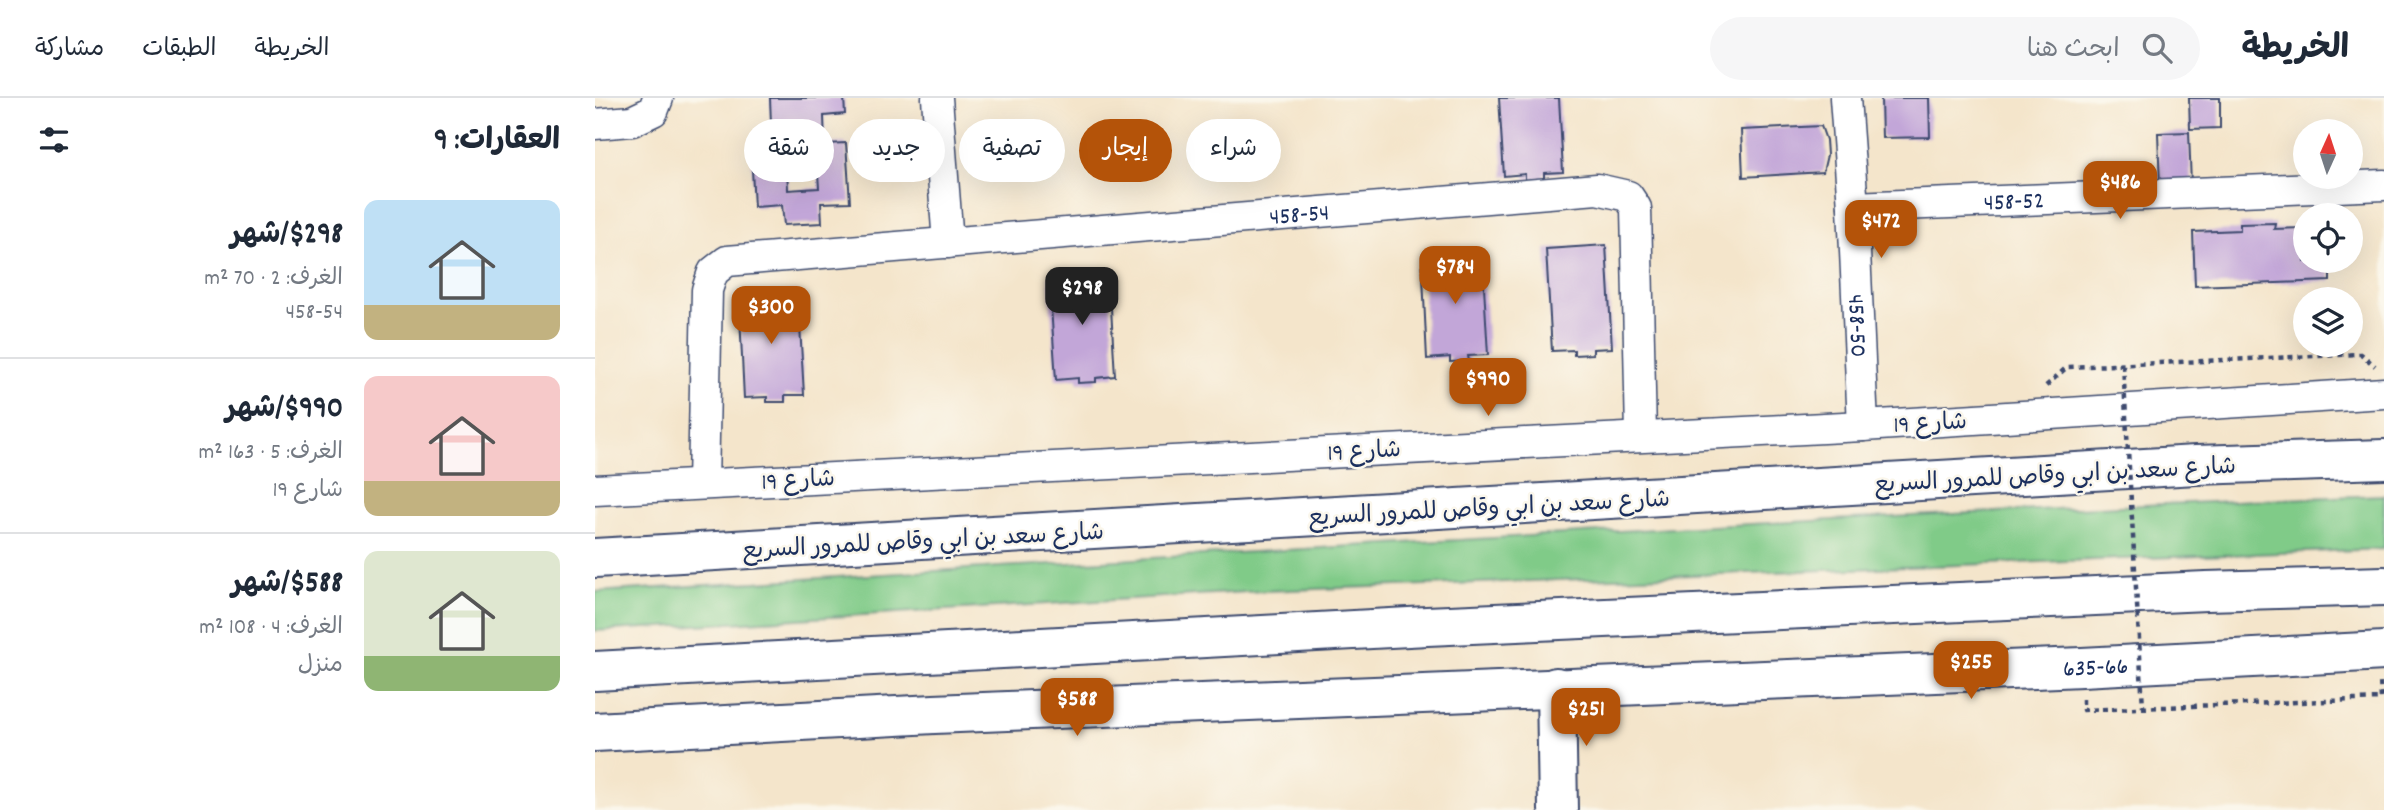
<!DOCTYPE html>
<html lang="ar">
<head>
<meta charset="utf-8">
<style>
	:root { --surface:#fff; --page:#f6f6f7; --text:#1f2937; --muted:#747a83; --line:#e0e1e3; --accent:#b45309 }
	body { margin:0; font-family:Dekko,"Playpen Sans Arabic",sans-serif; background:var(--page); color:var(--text); direction:rtl; height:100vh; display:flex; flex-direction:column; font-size:26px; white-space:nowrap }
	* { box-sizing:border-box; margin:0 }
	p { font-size:23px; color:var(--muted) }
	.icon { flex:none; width:38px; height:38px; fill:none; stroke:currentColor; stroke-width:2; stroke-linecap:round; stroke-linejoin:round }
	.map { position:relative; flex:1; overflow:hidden; direction:ltr }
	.details { display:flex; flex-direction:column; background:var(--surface); width:595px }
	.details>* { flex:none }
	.hud { position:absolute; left:21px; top:21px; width:665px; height:63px; direction:rtl; display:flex; gap:14px }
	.needle { width:46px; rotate:3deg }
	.controls { position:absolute; left:1698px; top:21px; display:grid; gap:14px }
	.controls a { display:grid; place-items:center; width:70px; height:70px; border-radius:50%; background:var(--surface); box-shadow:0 7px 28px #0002; font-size:35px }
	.price { position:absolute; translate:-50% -60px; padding:0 16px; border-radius:14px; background:var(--accent); color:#fff; font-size:23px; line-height:46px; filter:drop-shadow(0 2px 4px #0008) }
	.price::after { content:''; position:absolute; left:50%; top:42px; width:21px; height:16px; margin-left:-10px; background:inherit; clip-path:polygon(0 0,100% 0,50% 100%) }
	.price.on { background:#222; color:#fff }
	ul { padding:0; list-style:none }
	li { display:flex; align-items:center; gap:21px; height:175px; padding:0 35px }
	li+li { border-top:2px solid var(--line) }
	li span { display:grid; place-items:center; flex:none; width:196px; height:140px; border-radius:14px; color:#555 }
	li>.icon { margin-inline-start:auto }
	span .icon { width:84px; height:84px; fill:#fffc; stroke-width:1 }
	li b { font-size:30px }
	h2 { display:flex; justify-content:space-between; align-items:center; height:84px; padding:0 35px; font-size:30px }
	.chip { padding:0 24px; border-radius:32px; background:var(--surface); box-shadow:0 7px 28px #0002; font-size:24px; line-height:63px }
	.chip.on { background:var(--accent); color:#fff }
	header { display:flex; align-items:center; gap:42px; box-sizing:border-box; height:98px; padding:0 35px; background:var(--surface); border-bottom:2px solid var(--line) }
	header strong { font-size:33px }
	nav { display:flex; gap:38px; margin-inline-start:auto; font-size:24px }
	.search { width:490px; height:63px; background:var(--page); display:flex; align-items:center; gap:18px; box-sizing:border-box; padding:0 24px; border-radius:38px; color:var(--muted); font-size:26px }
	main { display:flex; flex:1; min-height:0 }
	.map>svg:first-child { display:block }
	.green { fill:#80cb88; stroke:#4e7d73; stroke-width:2 }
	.building { fill:#c2a6d8; fill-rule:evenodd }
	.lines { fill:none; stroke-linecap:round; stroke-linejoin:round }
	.street-casing { stroke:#3c4a6e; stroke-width:33 }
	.secondary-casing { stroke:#3c4a6e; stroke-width:42 }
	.highway-casing { stroke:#3c4a6e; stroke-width:42 }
	.path { stroke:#3c4a6e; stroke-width:4.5; stroke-dasharray:5 5; stroke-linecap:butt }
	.street { stroke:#fff; stroke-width:30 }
	.secondary { stroke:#fff; stroke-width:38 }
	.highway { stroke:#fff; stroke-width:38 }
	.path-bridge { stroke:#3c4a6e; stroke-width:4.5; stroke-dasharray:5 5; stroke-linecap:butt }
	.labels { text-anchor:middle; stroke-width:5; stroke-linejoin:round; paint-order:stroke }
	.street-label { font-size:24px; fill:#1b2f5e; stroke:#fbf7ec }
</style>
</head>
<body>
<header>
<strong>الخريطة</strong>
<div class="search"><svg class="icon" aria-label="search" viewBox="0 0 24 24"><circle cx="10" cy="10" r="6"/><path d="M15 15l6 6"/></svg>ابحث هنا</div>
<nav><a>الخريطة</a><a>الطبقات</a><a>مشاركة</a></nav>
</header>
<main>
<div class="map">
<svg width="1789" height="712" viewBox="0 0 1789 712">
	<rect width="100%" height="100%" fill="#fbf7ec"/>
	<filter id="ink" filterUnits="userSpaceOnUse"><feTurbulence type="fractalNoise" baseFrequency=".0143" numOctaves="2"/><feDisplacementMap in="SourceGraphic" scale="14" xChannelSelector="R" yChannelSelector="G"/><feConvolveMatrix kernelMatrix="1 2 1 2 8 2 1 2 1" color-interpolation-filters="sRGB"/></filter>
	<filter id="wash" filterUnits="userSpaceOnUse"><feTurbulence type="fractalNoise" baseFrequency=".00686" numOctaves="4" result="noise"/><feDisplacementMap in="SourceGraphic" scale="28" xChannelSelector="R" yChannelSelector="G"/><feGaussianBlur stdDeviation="1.57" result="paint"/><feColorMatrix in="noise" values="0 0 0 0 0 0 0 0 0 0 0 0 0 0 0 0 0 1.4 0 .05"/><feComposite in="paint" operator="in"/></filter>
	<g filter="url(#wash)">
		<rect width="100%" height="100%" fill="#f4e5cb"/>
		<path class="green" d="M1789 397V451L668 493 0 533V494C596 457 1192 420 1789 397Z"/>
		<g id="blocks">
			<path class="building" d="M175 0H249L250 16 229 18 230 46 251 45 255 104 226 105 227 125 189 127 187 107 159 109 156 52 177 50ZM221 47 224 90 193 92 191 49Z
				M904 0H964L968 74 949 75V81L930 82V76L909 78Z
				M1286 0H1334L1335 39 1287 40Z
				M1594 0H1625V30L1595 31Z
				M1226 28 1231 42 1232 57 1228 74 1148 79 1146 32Z
				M1594 34 1596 87 1565 88 1563 35Z
				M1680 125 1679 131 1710 130V163H1735V183L1600 188 1598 134 1645 132V126Z
				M1011 147 1017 250 998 251V256L979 257V252L957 253 951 151Z
				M887 154 893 257 873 258 874 263 855 264V259L832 261 827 158Z
				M514 176 520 278 501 280V284L483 285V280L461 282 454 179Z
				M203 193 209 297H190V304H172V299L149 300 144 197Z"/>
		</g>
	</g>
	<g filter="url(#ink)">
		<use href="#blocks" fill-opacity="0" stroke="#3c4a6e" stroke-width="2"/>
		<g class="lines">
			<g class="street-casing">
				<g id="street">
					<path d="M342 0 353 145"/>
					<path id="s1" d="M1250 0 1258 109 1268 328"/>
					<path d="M0 26 37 23 58 13 63 0"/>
					<path id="s2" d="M1258 109 1789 87"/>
					<path id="s3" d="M108 386 112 192 118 174 132 163 1002 91 1033 98 1041 110 1046 337"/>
					<path d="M0 392 1268 328 1789 295"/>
				</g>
			</g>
			<g class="secondary-casing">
				<g id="secondary">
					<path d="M961 589 963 712"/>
					<path id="s4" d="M0 634 339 616 1487 569 1789 553"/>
				</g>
			</g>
			<g class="highway-casing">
				<path id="highway" d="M0 460 1601 367 1789 361
					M0 573 832 528 1611 493 1789 488"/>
			</g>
			<path class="path" d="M1451 288 1472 269 1766 256 1780 268
				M1488 601V612L1786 601 1785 582"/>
			<use href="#street" class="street"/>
			<use href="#secondary" class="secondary"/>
			<use href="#highway" class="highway"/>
			<path class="path-bridge" d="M1528 267 1548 609"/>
		</g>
	</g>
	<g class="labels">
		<g class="street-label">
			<text dy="8" stroke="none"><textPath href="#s2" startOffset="161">458-52</textPath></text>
			<text dy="8" stroke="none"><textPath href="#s3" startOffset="805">458-54</textPath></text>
			<text dy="8" stroke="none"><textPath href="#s1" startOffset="228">458-50</textPath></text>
			<text transform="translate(1335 324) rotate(-3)" y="8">شارع 19</text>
			<text transform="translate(769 352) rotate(-3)" y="8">شارع 19</text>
			<text transform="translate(1460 376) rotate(-3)" y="8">شارع سعد بن ابي وقاص للمرور السريع</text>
			<text transform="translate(203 381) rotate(-3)" y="8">شارع 19</text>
			<text transform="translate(894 409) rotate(-3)" y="8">شارع سعد بن ابي وقاص للمرور السريع</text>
			<text transform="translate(328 442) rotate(-3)" y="8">شارع سعد بن ابي وقاص للمرور السريع</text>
			<text dy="8" stroke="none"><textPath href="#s4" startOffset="1502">635-66</textPath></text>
		</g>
	</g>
</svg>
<div class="controls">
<a><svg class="needle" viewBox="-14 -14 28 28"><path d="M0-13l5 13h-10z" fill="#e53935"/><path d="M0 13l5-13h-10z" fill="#747a83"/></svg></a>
<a><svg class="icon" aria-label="locate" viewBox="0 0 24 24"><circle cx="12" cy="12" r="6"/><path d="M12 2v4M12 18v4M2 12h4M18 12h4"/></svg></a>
<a><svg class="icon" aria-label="layers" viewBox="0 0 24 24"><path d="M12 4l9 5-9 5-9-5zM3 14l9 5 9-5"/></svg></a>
</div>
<b class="price" style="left:1525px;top:123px">$486</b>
<b class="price" style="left:1286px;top:162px">$472</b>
<b class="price" style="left:860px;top:208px">$784</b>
<b class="price on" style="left:487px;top:229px">$298</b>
<b class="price" style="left:176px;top:248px">$300</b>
<b class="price" style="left:893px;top:320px">$990</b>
<b class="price" style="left:1376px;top:603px">$255</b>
<b class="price" style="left:482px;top:640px">$588</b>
<b class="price" style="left:991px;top:650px">$251</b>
<div class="hud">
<a class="chip">شراء</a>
<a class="chip on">إيجار</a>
<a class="chip">تصفية</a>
<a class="chip">جديد</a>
<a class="chip">شقة</a>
</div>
</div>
<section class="details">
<h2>العقارات: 9<svg class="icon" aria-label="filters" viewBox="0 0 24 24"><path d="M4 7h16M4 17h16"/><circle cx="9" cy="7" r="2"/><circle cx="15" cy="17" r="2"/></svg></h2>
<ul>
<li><span style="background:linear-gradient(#bfe0f5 75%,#c2b280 0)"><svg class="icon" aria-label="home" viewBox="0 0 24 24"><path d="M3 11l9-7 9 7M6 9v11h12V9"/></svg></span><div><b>$298/شهر</b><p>الغرف: 2 · 70 m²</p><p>458-54</p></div></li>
<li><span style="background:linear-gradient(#f6c9c9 75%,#c2b280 0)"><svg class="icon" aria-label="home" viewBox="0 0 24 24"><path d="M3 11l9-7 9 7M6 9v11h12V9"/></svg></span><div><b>$990/شهر</b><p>الغرف: 5 · 163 m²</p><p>شارع 19</p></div></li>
<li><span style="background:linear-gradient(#dfe7d0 75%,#8fb573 0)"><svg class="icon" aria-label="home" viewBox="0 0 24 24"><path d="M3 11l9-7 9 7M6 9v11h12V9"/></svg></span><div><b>$588/شهر</b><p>الغرف: 4 · 108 m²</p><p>منزل</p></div></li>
</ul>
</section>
</main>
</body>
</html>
